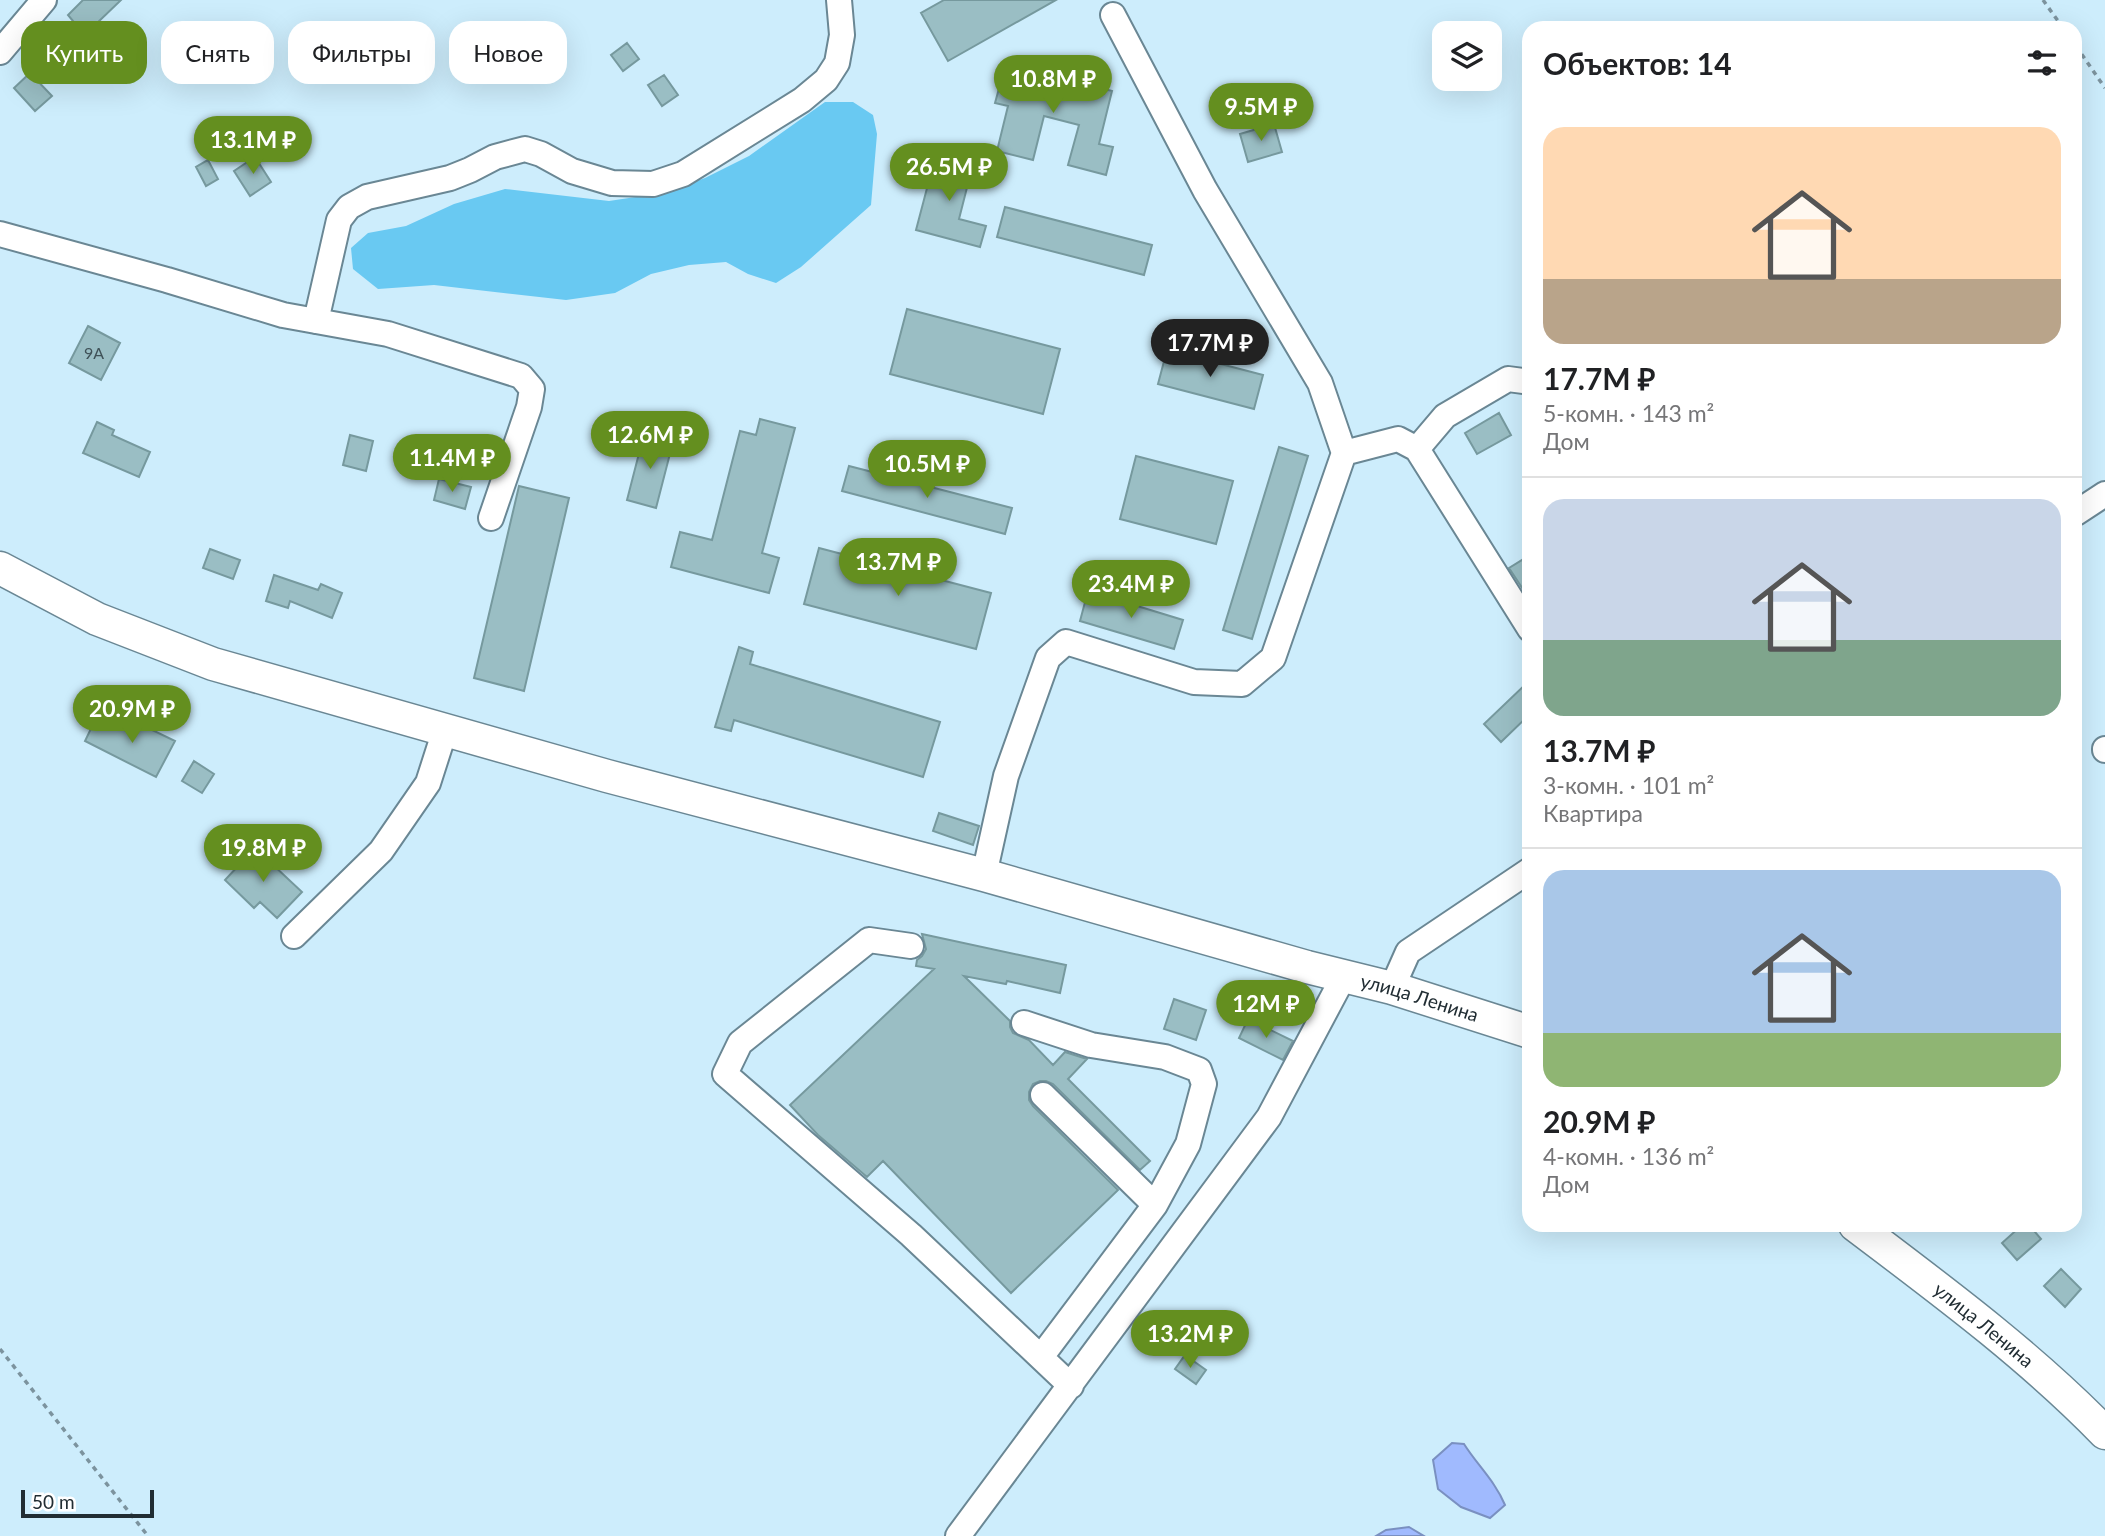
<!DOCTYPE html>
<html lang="ru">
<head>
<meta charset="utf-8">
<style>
	:root { --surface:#fff; --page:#f2f2f2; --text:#202124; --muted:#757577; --line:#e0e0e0; --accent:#648f1f }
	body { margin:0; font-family:Lato,sans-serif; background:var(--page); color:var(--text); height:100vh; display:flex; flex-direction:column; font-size:26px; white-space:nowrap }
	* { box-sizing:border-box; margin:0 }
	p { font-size:23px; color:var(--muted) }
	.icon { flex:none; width:38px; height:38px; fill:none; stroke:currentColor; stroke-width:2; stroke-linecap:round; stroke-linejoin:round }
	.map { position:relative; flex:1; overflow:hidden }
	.details { position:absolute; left:1522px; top:21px; width:560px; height:1211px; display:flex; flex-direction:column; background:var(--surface); border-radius:21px; box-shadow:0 7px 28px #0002 }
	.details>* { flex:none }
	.guide { position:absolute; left:21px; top:21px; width:665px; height:63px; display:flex; gap:14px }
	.controls { position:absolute; left:1432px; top:21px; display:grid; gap:14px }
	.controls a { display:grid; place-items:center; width:70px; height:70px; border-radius:14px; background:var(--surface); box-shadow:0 7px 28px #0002; font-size:35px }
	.scale { position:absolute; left:21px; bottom:18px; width:133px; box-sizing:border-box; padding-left:7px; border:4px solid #212d33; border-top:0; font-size:19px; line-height:24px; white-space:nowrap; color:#212d33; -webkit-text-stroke:5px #fff; paint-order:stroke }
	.price { position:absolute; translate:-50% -60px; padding:0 16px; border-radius:24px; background:var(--accent); color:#fff; font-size:23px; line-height:46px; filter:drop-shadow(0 2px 4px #0008) }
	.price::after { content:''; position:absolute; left:50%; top:42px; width:21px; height:16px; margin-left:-10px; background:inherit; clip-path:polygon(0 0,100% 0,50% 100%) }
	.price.on { background:#222; color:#fff }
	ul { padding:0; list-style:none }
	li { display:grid; align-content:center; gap:14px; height:371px; padding:0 21px }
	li+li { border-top:2px solid var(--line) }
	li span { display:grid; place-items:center; height:217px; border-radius:21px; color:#555 }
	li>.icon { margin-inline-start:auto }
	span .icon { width:126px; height:126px; fill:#fffc; stroke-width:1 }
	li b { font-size:30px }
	h2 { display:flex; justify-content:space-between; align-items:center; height:84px; padding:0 21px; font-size:30px }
	.chip { padding:0 24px; border-radius:21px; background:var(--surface); box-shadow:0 7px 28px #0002; font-size:24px; line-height:63px }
	.chip.on { background:var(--accent); color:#fff }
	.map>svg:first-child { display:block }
	.green { fill:#69c9f2 }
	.water { fill:#a0bafe; stroke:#7a90c1; stroke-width:2 }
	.building { fill:#9abec4; stroke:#76999e; stroke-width:2 }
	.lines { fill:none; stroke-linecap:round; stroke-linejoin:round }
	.minor-casing { stroke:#6a8794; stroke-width:28 }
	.major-casing { stroke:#6a8794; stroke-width:35 }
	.path { stroke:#7c939e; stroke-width:3.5; stroke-dasharray:5 5; stroke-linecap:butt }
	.minor { stroke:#fff; stroke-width:24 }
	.major { stroke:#fff; stroke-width:32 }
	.labels { text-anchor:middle; stroke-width:5; stroke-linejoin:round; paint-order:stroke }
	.number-label { font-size:16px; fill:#3f5157 }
	.street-label { font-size:19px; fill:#212d33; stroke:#fff }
</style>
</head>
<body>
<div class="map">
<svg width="2105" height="1536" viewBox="0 0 2105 1536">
	<rect width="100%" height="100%" fill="#cdedfc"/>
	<path class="green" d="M825 102H853L873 115 877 134 871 205 801 267 776 283 748 274 726 262 689 265 651 274 615 293 566 300 434 285 378 289 353 269 351 248 368 233 406 226 454 204 505 189 609 201 662 193 705 178 749 156Z"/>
	<path class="water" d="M1452 1443 1464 1444C1478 1466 1495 1481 1505 1505L1490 1518 1461 1507 1438 1489 1433 1460Z
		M1409 1527 1424 1536H1376L1386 1530Z"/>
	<path class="building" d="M83 0H121L95 25 104 34 84 53 63 31 73 21 68 15Z
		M944 0H1056L948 61 921 13Z
		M325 25 345 52 318 73 297 45Z
		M627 43 639 59 623 71 611 55Z
		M1006 63 1112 91 1099 144 1113 147 1106 175 1068 165 1079 125 1044 116 1033 160 997 151 1008 106 995 103Z
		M30 73 52 96 35 111 14 88Z
		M664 75 678 95 662 106 648 85Z
		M1274 124 1282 152 1248 162 1240 134Z
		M936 154 973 164 959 219 986 226 980 247 916 230Z
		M255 157 271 182 250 196 234 171Z
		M208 160 218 179 206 186 196 167Z
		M1005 207 1152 245 1144 275 997 237Z
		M907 309 1060 349 1043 414 890 374Z
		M88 326 120 343 101 380 69 363Z
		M1167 350 1263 375 1254 409 1158 384Z
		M1499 413 1511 435 1477 454 1465 433Z
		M760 419 795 428 762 553 779 558 769 593 671 567 680 532 712 540 740 431 756 435Z
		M97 422 114 430 112 435 150 452 139 477 83 453Z
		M644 434 673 442 656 508 627 500Z
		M350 435 373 441 366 471 343 465Z
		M1279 447 1308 456 1252 639 1223 630Z
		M1136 456 1233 481 1216 544 1120 519Z
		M849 466 1012 508 1005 534 842 491Z
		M439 479 471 487 465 509 434 500Z
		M519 486 569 498 524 691 474 678Z
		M819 548 991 593 976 649 804 604Z
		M210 549 240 560 233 579 203 568Z
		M1530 555V600L1509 568Z
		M274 575 318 590 321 584 342 593 332 618 290 601 288 608 266 601Z
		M1088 591 1183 620 1174 649 1080 621Z
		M739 647 753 652 750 664 940 722 923 777 734 720 731 731 715 727Z
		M1530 680V714L1501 742 1484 724Z
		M97 716 134 735 140 724 175 741 156 777 85 741Z
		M194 761 214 774 202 793 182 781Z
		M939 813 979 826 973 845 933 831Z
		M255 848 302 892 277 918 260 902 254 908 225 880Z
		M922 934 1066 965 1060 993 1007 981 1006 984 964 976 1010 1021V1027L1013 1033 1029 1040 1053 1065 1065 1052 1087 1059 1068 1079 1150 1161 1140 1170 1053 1084 1046 1081H1040L1033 1084 1029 1092V1100L1033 1106 1118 1190 1011 1293 883 1161 867 1177 818 1135 790 1105 934 969 916 966 917 960 922 956 926 949Z
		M1174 999 1206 1010 1196 1040 1164 1029Z
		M1248 1019 1293 1041 1283 1060 1239 1038Z
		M2022 1225H2029L2041 1239 2017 1260 2002 1243Z
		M2061 1269 2081 1289 2065 1307 2044 1286Z
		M1185 1355 1206 1370 1196 1384 1175 1369Z"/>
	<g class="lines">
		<g class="minor-casing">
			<path id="minor" d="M0 52 44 0
				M0 234 167 280 283 315 388 334 521 376 532 389 529 407 491 518
				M316 321 339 220 349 207 367 197 450 178 470 170 495 157 525 149 541 154 572 171 612 183 653 184 683 174 802 100 826 80 837 63 842 35 839 0
				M1417 449 1445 416 1508 379 1530 382
				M1344 453 1398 439 1417 449 1530 629
				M2076 513 2105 494
				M2105 750V749
				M984 875 1006 776 1048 658 1066 642 1194 682 1242 684 1273 658 1344 453 1320 383 1205 190 1113 15
				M294 936 381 851 428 783 445 730
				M911 946 869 940 740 1043 725 1074 911 1235 1071 1386
				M1392 988 1408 952 1530 870
				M1024 1023 1091 1045 1165 1057 1199 1070 1204 1084 1188 1144 1155 1205 1041 1357
				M1043 1095 1155 1205
				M958 1536 1269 1117 1344 976"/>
		</g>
		<g class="major-casing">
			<g id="major">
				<path id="s1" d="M0 568 97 619 213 664 607 776 984 875 1307 967 1392 988 1530 1032"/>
				<path id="s2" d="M1855 1225C1941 1290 2029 1355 2105 1433"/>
			</g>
		</g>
		<path class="path" d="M2043 0 2063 28
			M2076 46 2105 88
			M0 1349 148 1536"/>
		<use href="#minor" class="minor"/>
		<use href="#major" class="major"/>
	</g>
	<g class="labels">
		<g class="number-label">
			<text x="94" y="359">9А</text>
		</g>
		<g class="street-label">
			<text dy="7" stroke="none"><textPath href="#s1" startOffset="1486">улица Ленина</textPath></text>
			<text dy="7" stroke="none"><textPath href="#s2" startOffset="163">улица Ленина</textPath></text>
		</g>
	</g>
</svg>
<div class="controls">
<a><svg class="icon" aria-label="layers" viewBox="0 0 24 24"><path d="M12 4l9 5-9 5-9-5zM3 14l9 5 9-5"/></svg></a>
</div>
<div class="scale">50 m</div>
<b class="price" style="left:1053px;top:115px">10.8M ₽</b>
<b class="price" style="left:1261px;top:143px">9.5M ₽</b>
<b class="price" style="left:253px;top:176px">13.1M ₽</b>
<b class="price" style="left:949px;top:203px">26.5M ₽</b>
<b class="price on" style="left:1210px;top:379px">17.7M ₽</b>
<b class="price" style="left:650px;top:471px">12.6M ₽</b>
<b class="price" style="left:452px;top:494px">11.4M ₽</b>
<b class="price" style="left:927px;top:500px">10.5M ₽</b>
<b class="price" style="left:898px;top:598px">13.7M ₽</b>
<b class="price" style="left:1131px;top:620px">23.4M ₽</b>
<b class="price" style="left:132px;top:745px">20.9M ₽</b>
<b class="price" style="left:263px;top:884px">19.8M ₽</b>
<b class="price" style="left:1266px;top:1040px">12M ₽</b>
<b class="price" style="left:1190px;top:1370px">13.2M ₽</b>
<div class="guide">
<a class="chip on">Купить</a>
<a class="chip">Снять</a>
<a class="chip">Фильтры</a>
<a class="chip">Новое</a>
</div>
<section class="details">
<h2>Объектов: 14<svg class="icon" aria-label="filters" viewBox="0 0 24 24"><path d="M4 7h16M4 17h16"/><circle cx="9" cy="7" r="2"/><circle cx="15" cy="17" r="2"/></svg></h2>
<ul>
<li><span style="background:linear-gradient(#ffd9b3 70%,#b9a48a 0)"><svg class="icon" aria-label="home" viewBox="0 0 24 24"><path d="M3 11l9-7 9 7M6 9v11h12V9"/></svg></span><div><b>17.7M ₽</b><p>5-комн. · 143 m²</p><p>Дом</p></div></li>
<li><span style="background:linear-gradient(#c9d6e8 65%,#7fa58c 0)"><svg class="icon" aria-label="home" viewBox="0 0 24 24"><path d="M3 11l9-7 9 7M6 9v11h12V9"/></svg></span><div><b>13.7M ₽</b><p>3-комн. · 101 m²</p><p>Квартира</p></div></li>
<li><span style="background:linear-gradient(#a9c7e8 75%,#8fb573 0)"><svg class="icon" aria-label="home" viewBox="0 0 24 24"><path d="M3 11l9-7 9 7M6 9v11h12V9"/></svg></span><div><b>20.9M ₽</b><p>4-комн. · 136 m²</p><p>Дом</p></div></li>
</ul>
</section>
</div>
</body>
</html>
